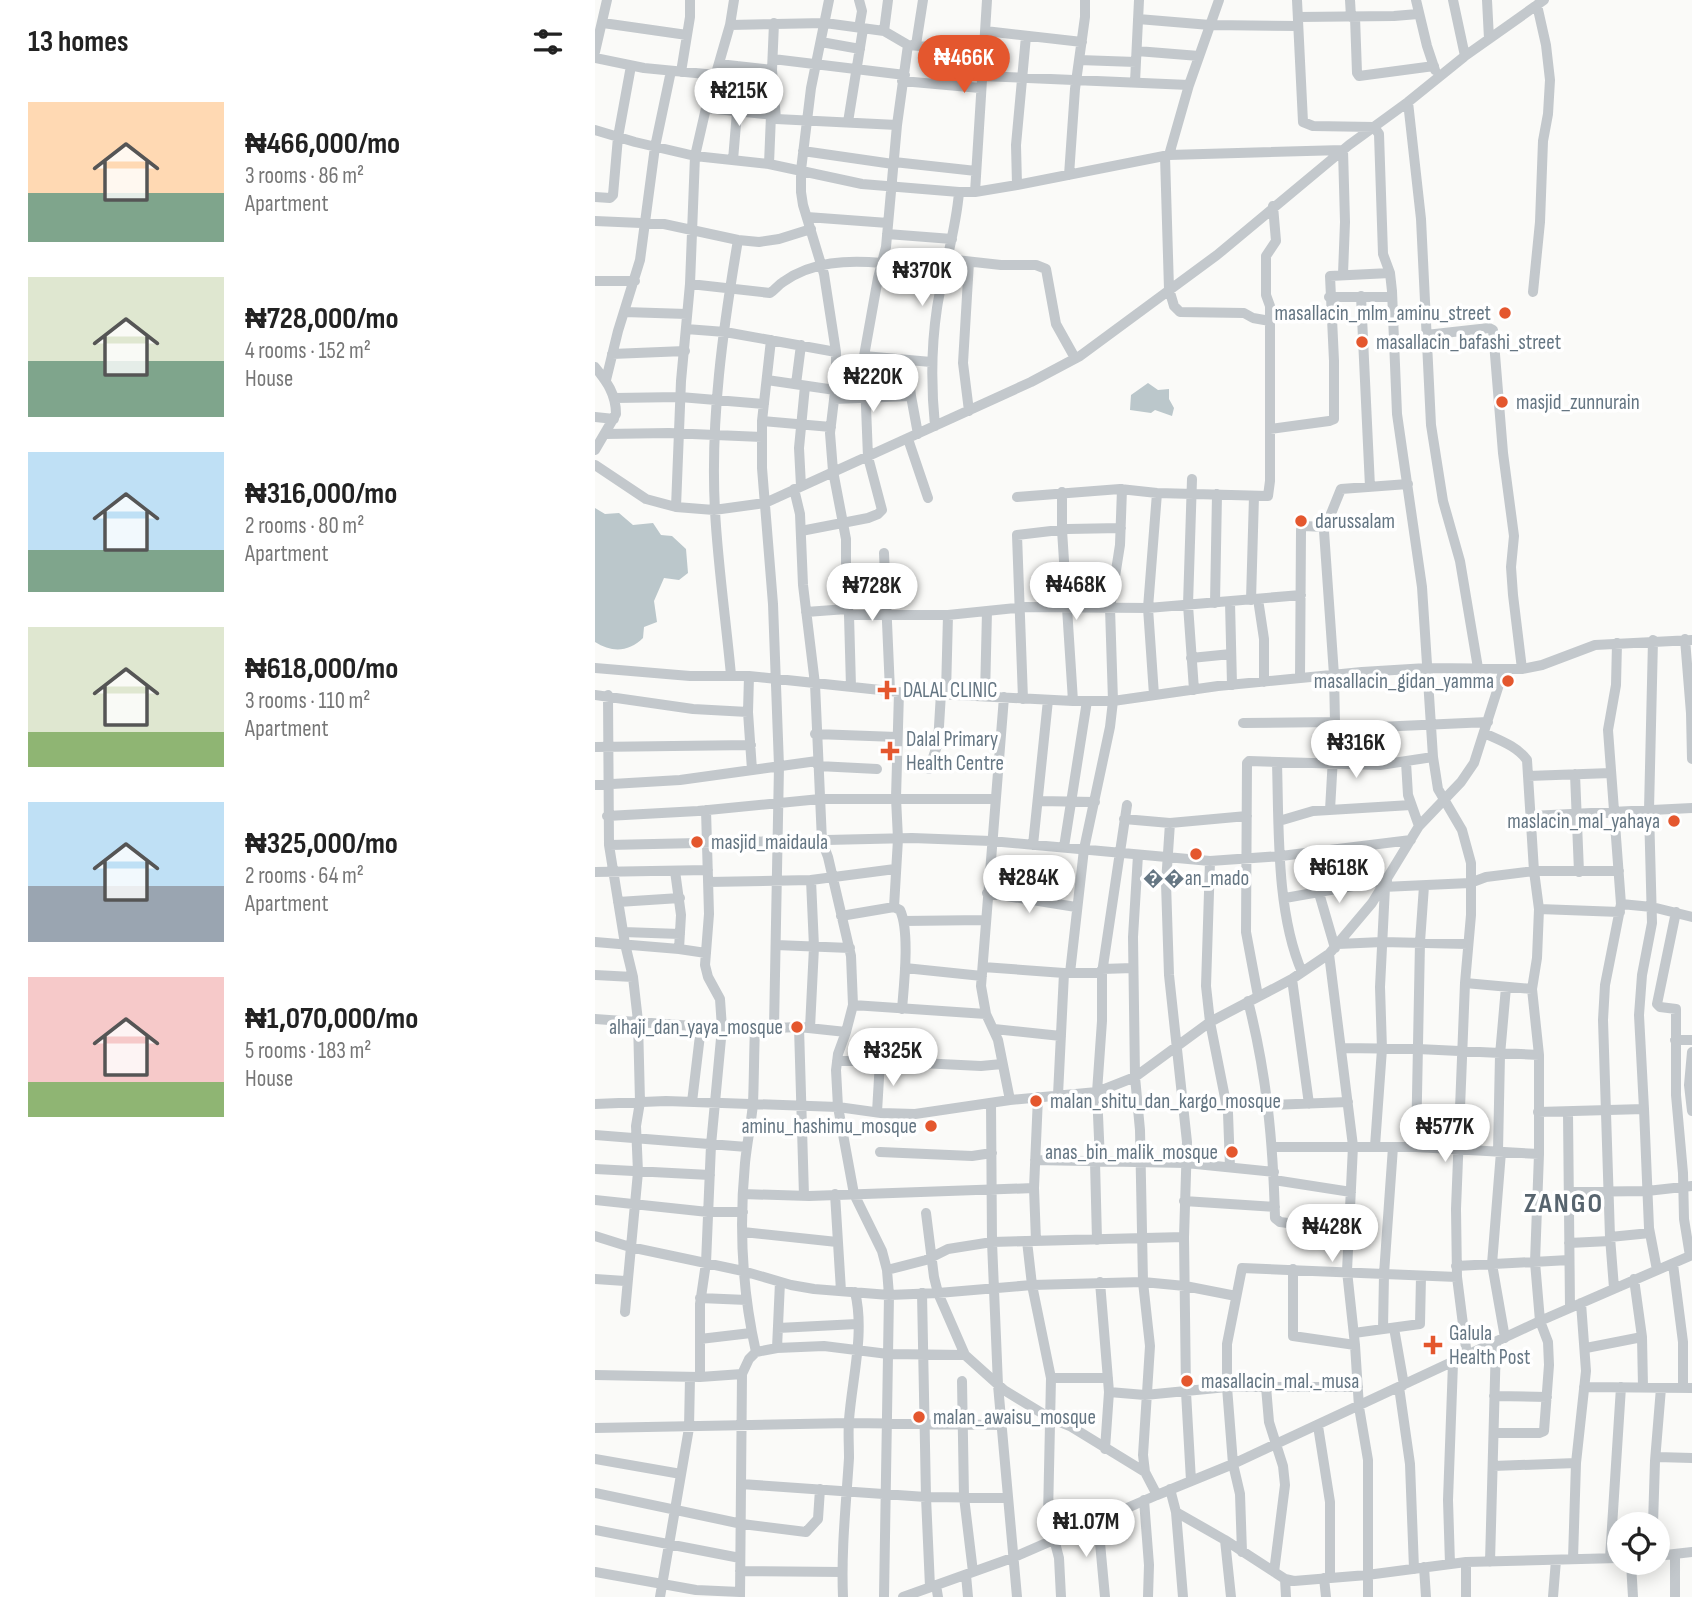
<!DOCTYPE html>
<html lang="en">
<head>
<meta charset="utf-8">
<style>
	:root { --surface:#fff; --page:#f2f2f2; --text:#222; --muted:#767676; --accent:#e4572e }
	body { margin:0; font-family:"Sofia Sans Condensed",sans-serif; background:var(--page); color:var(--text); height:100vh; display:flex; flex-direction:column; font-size:26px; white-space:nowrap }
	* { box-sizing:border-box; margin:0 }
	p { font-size:23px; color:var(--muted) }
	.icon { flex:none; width:38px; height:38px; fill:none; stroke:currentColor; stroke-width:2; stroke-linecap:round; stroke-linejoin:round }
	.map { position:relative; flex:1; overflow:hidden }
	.panel { display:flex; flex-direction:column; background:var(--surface); width:595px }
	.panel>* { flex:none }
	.tools { position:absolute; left:1012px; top:1512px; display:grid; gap:14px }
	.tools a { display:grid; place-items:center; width:63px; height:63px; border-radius:50%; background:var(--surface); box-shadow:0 4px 18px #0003; font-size:35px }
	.price { position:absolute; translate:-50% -60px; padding:0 16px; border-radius:24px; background:#fff; color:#222; font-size:23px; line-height:46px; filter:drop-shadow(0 2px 4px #0008) }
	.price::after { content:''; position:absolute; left:50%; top:42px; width:21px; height:16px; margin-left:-10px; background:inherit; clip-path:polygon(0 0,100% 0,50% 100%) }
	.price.active { background:var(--accent); color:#fff }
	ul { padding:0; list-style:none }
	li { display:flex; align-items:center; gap:21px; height:175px; padding:0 28px }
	li span { display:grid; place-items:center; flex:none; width:196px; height:140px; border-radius:0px; color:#555 }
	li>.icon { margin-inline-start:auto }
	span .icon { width:84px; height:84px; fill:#fffc; stroke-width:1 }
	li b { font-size:30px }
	h2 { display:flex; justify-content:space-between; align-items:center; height:84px; padding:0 28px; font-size:30px }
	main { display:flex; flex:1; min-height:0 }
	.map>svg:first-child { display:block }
	.water { fill:#bbc7cb }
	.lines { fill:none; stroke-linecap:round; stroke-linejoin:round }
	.minor { stroke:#c3c8cc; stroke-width:10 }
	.poi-dot { fill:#e4572e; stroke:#fff; stroke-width:2.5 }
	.labels { text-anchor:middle; stroke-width:7; stroke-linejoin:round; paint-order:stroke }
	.poi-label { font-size:21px; fill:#657683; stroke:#fff; text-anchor:start }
	.district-label { font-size:28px; font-weight:bold; letter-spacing:2px; fill:#57646e; stroke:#fff }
</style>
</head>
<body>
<main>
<section class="panel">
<h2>13 homes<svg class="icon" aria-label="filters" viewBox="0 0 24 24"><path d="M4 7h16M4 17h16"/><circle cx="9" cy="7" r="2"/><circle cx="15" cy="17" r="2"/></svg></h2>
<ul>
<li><span style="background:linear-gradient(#ffd9b3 65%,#7fa58c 0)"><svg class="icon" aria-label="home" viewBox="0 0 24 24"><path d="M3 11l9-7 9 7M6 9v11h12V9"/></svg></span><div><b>₦466,000/mo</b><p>3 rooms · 86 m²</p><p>Apartment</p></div></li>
<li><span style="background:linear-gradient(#dfe7d0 60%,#7fa58c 0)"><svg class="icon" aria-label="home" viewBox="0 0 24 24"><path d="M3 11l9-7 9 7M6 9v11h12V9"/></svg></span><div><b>₦728,000/mo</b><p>4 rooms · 152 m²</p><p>House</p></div></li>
<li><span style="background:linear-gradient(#bfe0f5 70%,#7fa58c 0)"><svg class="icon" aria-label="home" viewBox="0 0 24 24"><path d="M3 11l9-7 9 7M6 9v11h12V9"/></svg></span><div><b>₦316,000/mo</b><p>2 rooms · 80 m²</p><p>Apartment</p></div></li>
<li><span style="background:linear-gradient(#dfe7d0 75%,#8fb573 0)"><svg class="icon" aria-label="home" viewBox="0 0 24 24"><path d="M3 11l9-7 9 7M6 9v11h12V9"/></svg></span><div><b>₦618,000/mo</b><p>3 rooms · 110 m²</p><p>Apartment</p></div></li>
<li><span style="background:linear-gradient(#bfe0f5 60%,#9aa5b1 0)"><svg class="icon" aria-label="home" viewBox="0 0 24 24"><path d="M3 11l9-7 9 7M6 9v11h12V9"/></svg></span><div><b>₦325,000/mo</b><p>2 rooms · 64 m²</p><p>Apartment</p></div></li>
<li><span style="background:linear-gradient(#f6c9c9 75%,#8fb573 0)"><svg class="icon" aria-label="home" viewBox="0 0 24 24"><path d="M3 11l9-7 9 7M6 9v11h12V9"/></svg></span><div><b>₦1,070,000/mo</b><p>5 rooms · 183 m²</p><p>House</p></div></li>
</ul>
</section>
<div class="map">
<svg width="1097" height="1597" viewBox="0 0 1097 1597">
	<rect width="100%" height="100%" fill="#fafaf8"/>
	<path class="water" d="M553 383 563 390 574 389V399L579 408 577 416 560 410 556 413 535 410 536 395Z
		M0 508 10 514 24 513 38 525 58 523 66 535 77 536 91 549 93 573 84 580 69 578 59 601 62 622 49 627 48 638C34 652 17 653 0 642Z"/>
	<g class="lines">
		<path class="minor" d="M234 0 216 88 206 170V192L208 205 229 274 241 352V383L235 433 238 471 251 539V597L254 615 256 687
			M264 0 267 11 264 28
			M702 0 708 122 718 126 779 127 784 134 788 254 795 273 797 291 802 414 827 587 838 757 843 789 867 830 876 863V915L870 983 861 1209 862 1277 872 1356
			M755 0 756 17
			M821 0 832 46 840 70
			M858 0 870 56
			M892 0 894 39
			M703 17 799 16 823 14
			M760 17 762 73 764 76 839 66
			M543 19 615 25 703 26
			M8 23 92 35
			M179 23 177 70 181 119 302 125
			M135 25 230 23 289 31 313 45 387 51
			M289 31 293 0
			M390 31 487 42
			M226 42 265 49
			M321 45 328 0
			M542 51 604 56
			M0 52 12 0
			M0 58 49 68 121 75
			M178 59 310 75
			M484 60 541 62
			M124 64 177 70
			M86 72 95 17V0
			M386 76 594 85
			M307 81 385 88
			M540 82 544 0
			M813 102 826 219 836 425 848 501 865 561 883 668
			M111 108 179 115
			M137 111 142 66
			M253 122 268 29
			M0 130 40 142 100 156 174 164 267 184 364 192H380L422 185 574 155 748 150 750 222 748 274
			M208 151 298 164
			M574 155 594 85 624 0
			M570 156 574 289 579 306 585 312 649 313 658 318 675 321
			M138 160 142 112
			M299 162 381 171
			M174 164 176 115
			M474 175 480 89 490 17V0
			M422 185 421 145 431 36
			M380 192 392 0
			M0 197 15 198 18 195 23 137 36 66
			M212 217 293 223
			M0 221 69 224 143 240 164 242 184 239 216 229
			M292 234 357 239
			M352 259 406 265H441L451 269 461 324 480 358
			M0 281H40
			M95 284 175 293C180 290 183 285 188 282 217 261 253 260 287 263
			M938 292 945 222 948 141 953 114 955 80 951 45 942 5
			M766 296 775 487
			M734 297H797
			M29 312 92 314
			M91 329 130 332 241 352
			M831 335 894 328 898 330 908 453 919 536 916 567 918 595 927 669
			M176 340 167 421V468L178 604 184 766 179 1028 204 1027 251 1032 243 1054 241 1070 243 1107 259 1194 287 1251 292 1270 294 1295 289 1597
			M17 354 90 351
			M269 356 336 362
			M312 360 316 396 323 434
			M0 367C12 382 21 394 21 414L0 450
			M11 380 23 331 45 260 60 147 76 71
			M172 380 240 390
			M201 384 206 345
			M20 398 85 397 169 404
			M239 399 316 396
			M374 411 368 363 374 262
			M0 417 19 419
			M167 421 236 427
			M340 426C336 386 336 348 342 308 348 269 361 232 364 192
			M675 429 734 421 739 419V361L735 276 795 273
			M10 434 74 433 167 437
			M313 439 333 498
			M0 465 51 499 81 507 119 510 170 503 436 382 485 356 622 255 754 145 813 102 870 56 949 0
			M597 479 593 605 599 690
			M206 486 204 448 210 386
			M199 489 205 514 208 585 220 684 227 841 233 857 256 956 258 1005 251 1032
			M467 492V530L478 701
			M422 497 525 489 562 493 673 496 675 481V306L671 295V256L681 241 678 206
			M81 507 86 381 95 284 100 156 111 108 135 25 139 0
			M206 531 273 518 283 514 287 510 273 457 269 356 283 278 291 247 302 125 313 45
			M289 553 295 691
			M663 599 669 639V682
			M656 600 659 496
			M635 602 637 685
			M620 603 622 494
			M211 612 252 609
			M254 615H353L430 607 553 608 706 595
			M1090 639 1096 713 1097 759
			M596 658 636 654
			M0 668 95 676H154L304 692 478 701H518L623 686 767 672 832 668 927 669 947 665 1000 645 1097 640
			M136 675C131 621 123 566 120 511 115 421 128 328 143 240
			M154 676 153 712 157 770
			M705 678 706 530 708 526 731 527
			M351 693 353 615
			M0 695 98 709 153 712
			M559 695 553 608 562 493
			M390 696 392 611
			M409 697 386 986 391 1014 403 1040 415 1100
			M428 699 422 535 473 529 526 528
			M648 723 740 722
			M739 729 893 722
			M889 733C904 740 922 746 932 760L939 871 944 909 942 958 937 989 944 1055V1154L940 1262 945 1321 953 1342 954 1365 949 1431 944 1433H899
			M220 734 302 737
			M0 747 156 745
			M811 762 813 795 824 826
			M682 763C684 828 681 912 707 972
			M223 766 282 769
			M334 769 343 743 346 693
			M980 774 984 872
			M933 776 1016 773
			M0 785 85 780 222 761
			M443 801 500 802
			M735 810 740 722 739 675 729 531 746 489 813 484
			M12 816 103 811 225 799H400
			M936 816 1097 808
			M529 819 575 823 652 816
			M684 821 718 811 816 805
			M575 823 571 883 574 975 592 1142 589 1237 591 1392 596 1481
			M14 845 317 838 396 841 615 861 686 856 816 840
			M438 845 453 700
			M469 847 492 701
			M543 855 538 937 540 1077 545 1130 548 1282 555 1346 548 1455 550 1472 562 1495
			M615 861 611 986 615 1022 633 1113 635 1167
			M80 871 86 915 84 949
			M0 872 113 870
			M113 882 216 880
			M788 887 875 883 891 877 939 871H1024
			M392 893 481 907
			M724 893 740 948
			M690 898 792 880
			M23 902 85 898
			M1026 904 1057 907 1097 917
			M299 907 303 839 301 798 304 692
			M944 909 1025 912
			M1081 912 1062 1004 1065 1007 1081 1009V1095L1088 1173 1089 1219 1095 1256
			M246 916 299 907 305 910C315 931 309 985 307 1009
			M309 921 390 920
			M28 932 85 934
			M0 942 84 949 111 953
			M743 944 787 942 873 944
			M181 945 255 948
			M734 954 758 1146 752 1271 760 1345 764 1407 773 1460V1597
			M388 967 469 973H507
			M310 968 387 976
			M507 969 538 968
			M475 973 489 849 515 727 518 701 515 608 525 545 527 489
			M0 975 38 977
			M697 979 714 1104
			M870 983 937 989
			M663 996 651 932 652 763 654 761 785 765 838 757
			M653 1001C672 1075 678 1142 680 1218L685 1222 755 1231
			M258 1005 391 1014
			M0 1019 127 1028H179
			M204 1027 209 1196
			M215 1028 219 947 216 880 300 869
			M399 1029 466 1036
			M1080 1040H1097
			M746 1048 823 1049 944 1055
			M1097 1052 1094 1085 1097 1111
			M242 1061H285L386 1066 407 1064
			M463 1095 469 973
			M97 1102 106 1027
			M396 1103 397 1242 403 1385 422 1597
			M0 1104 71 1101 243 1107 286 1113 320 1114 415 1100 502 1092 540 1077 615 1022 697 979 734 954 777 903 824 826 866 782 879 763 909 669
			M674 1105 753 1102
			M1049 1109 1044 1015 1047 975 1057 923 1054 810 1058 640
			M282 1112 285 1061
			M943 1112 1049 1109 1054 1228 1062 1270
			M973 1113 975 1308
			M0 1135 152 1147
			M780 1146 787 1049 785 987 790 887
			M678 1147H821L944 1154
			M821 1147 825 942 829 886
			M903 1151 905 1055 911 987
			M285 1152 377 1156 397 1153
			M906 1152 897 1264 910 1338
			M440 1160 591 1163 679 1172
			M505 1161 502 1092 507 1021V973L532 805
			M500 1162 502 1240
			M0 1169 115 1175
			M679 1180 756 1192
			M974 1192 1052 1191 1097 1186
			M148 1194 214 1196 439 1188
			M240 1194 246 1291
			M0 1200 113 1212H148
			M589 1201 680 1207
			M331 1213 339 1277 343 1293 370 1355 409 1390 455 1418 475 1426 550 1472
			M148 1232 242 1242
			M0 1236 35 1247 148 1271 196 1285 219 1289 294 1295 343 1293 437 1285 548 1282 590 1286 641 1296
			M1015 1237 1055 1233
			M432 1241 437 1285 456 1378 453 1516 464 1558 466 1597
			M441 1241 439 1188 443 1097
			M974 1243 1015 1241
			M1078 1264 1088 1342V1388
			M861 1266 974 1260
			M698 1269V1336L760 1345
			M292 1270 331 1260 353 1249 397 1242 589 1237
			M0 1279 30 1281 33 1279 43 1172 41 1126 45 1102 43 1021 38 977 30 944 14 845 13 695
			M1039 1279 1047 1337 1048 1387
			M505 1282 514 1392 510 1449
			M1019 1288 1015 1237 1008 1020 1010 985 1026 904 1013 730 1021 685 1022 643
			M327 1293 331 1497 335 1587
			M105 1298 152 1300
			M30 1312 33 1279
			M183 1328 262 1324
			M799 1328 809 1385
			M788 1329 789 1274 798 1147
			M759 1333 825 1324 826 1276
			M105 1339 156 1333
			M182 1348 185 1282
			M991 1348 1047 1337
			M161 1352 182 1348 229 1346 293 1354 370 1355
			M0 1375 105 1377 147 1374
			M105 1377V1304L111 1263 116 1145 127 1028 125 999 113 977 110 965 114 914 111 810
			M456 1378H513
			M367 1381 369 1497 378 1572
			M671 1387 674 1422 688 1466 690 1485 679 1572
			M804 1387 815 1464 819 1569
			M989 1387 1097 1388
			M514 1392 550 1395 632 1387H763
			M899 1396 952 1397
			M723 1426 735 1502V1577
			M0 1428 254 1423 406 1425
			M1062 1457 1097 1458
			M0 1459 86 1474
			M898 1466 981 1463
			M146 1484 331 1497 412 1498
			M575 1489 581 1512 588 1597
			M0 1493 147 1524 211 1532 223 1519 225 1489
			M549 1500 554 1565 553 1597
			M581 1512 630 1540 690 1579 699 1581 772 1575 871 1562 1024 1558
			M503 1521 510 1597
			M1058 1524 1060 1461 1066 1388
			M0 1530 145 1558
			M630 1540 636 1597
			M647 1552 645 1494 638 1464 632 1387V1344L647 1268 862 1277
			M1080 1555V1597
			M1062 1556 1097 1552
			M1015 1558 1026 1387
			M978 1559 981 1463 991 1371 986 1303
			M895 1562 901 1342
			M1036 1563 1038 1597
			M855 1564 853 1500 858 1363
			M829 1567 831 1597
			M145 1571 247 1572
			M0 1572 101 1590 145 1592
			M371 1575 373 1597
			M729 1578 731 1597
			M690 1579 691 1597
			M341 1585 343 1597
			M65 1597 94 1428 95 1377
			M145 1597 147 1374 154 1359 161 1352C147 1290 144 1226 150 1163 152 1143 156 1124 158 1104 159 1079 159 1053 160 1028
			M248 1597C246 1550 251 1505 254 1458 254 1445 253 1432 254 1420 257 1379 270 1333 260 1292
			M308 1597 417 1558 562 1495 638 1464 945 1321 1097 1255
			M871 1597V1562
			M958 1597 961 1560"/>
	</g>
	<g class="poi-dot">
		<circle cx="910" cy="313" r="7"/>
		<circle cx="767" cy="342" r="7"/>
		<circle cx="907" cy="402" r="7"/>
		<circle cx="706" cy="521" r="7"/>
		<circle cx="913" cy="681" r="7"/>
		<path d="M288.5 679.5h7v7h7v7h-7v7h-7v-7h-7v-7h7z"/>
		<path d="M291.5 740.5h7v7h7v7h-7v7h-7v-7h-7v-7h7z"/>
		<circle cx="1079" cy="821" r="7"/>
		<circle cx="102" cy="842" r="7"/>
		<circle cx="601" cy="854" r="7"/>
		<circle cx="202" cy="1027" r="7"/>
		<circle cx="441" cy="1101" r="7"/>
		<circle cx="336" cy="1126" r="7"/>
		<circle cx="637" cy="1152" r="7"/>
		<path d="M834.5 1334.5h7v7h7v7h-7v7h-7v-7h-7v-7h7z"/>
		<circle cx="592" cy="1381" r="7"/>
		<circle cx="324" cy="1417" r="7"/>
	</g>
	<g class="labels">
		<g class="poi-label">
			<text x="896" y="320" text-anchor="end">masallacin_mlm_aminu_street</text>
			<text x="781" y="349">masallacin_bafashi_street</text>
			<text x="921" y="409">masjid_zunnurain</text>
			<text x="720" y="528">darussalam</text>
			<text x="899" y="688" text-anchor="end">masallacin_gidan_yamma</text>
			<text x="308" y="697">DALAL CLINIC</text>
			<text x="311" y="746">Dalal Primary<tspan x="311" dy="24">Health Centre</tspan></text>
			<text x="1065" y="828" text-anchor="end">maslacin_mal_yahaya</text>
			<text x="116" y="849">masjid_maidaula</text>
			<text x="601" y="885" text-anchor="middle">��an_mado</text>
			<text x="188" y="1034" text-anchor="end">alhaji_dan_yaya_mosque</text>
			<text x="455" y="1108">malan_shitu_dan_kargo_mosque</text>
			<text x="322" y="1133" text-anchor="end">aminu_hashimu_mosque</text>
			<text x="623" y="1159" text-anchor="end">anas_bin_malik_mosque</text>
			<text x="854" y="1340">Galula<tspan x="854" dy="24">Health Post</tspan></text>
			<text x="606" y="1388">masallacin_mal._musa</text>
			<text x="338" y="1424">malan_awaisu_mosque</text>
		</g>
		<g class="district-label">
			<text x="969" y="1212">ZANGO</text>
		</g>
	</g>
</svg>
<div class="tools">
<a><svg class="icon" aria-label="locate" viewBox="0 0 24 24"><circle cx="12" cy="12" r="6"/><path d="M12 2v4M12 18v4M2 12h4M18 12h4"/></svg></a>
</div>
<b class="price active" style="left:369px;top:95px">₦466K</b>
<b class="price" style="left:144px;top:128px">₦215K</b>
<b class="price" style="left:327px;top:308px">₦370K</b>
<b class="price" style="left:278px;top:414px">₦220K</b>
<b class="price" style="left:481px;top:622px">₦468K</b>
<b class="price" style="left:277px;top:623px">₦728K</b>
<b class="price" style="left:761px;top:780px">₦316K</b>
<b class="price" style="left:744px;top:905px">₦618K</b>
<b class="price" style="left:434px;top:915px">₦284K</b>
<b class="price" style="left:298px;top:1088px">₦325K</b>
<b class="price" style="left:850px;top:1164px">₦577K</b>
<b class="price" style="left:737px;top:1264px">₦428K</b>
<b class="price" style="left:491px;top:1559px">₦1.07M</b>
</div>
</main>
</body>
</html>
